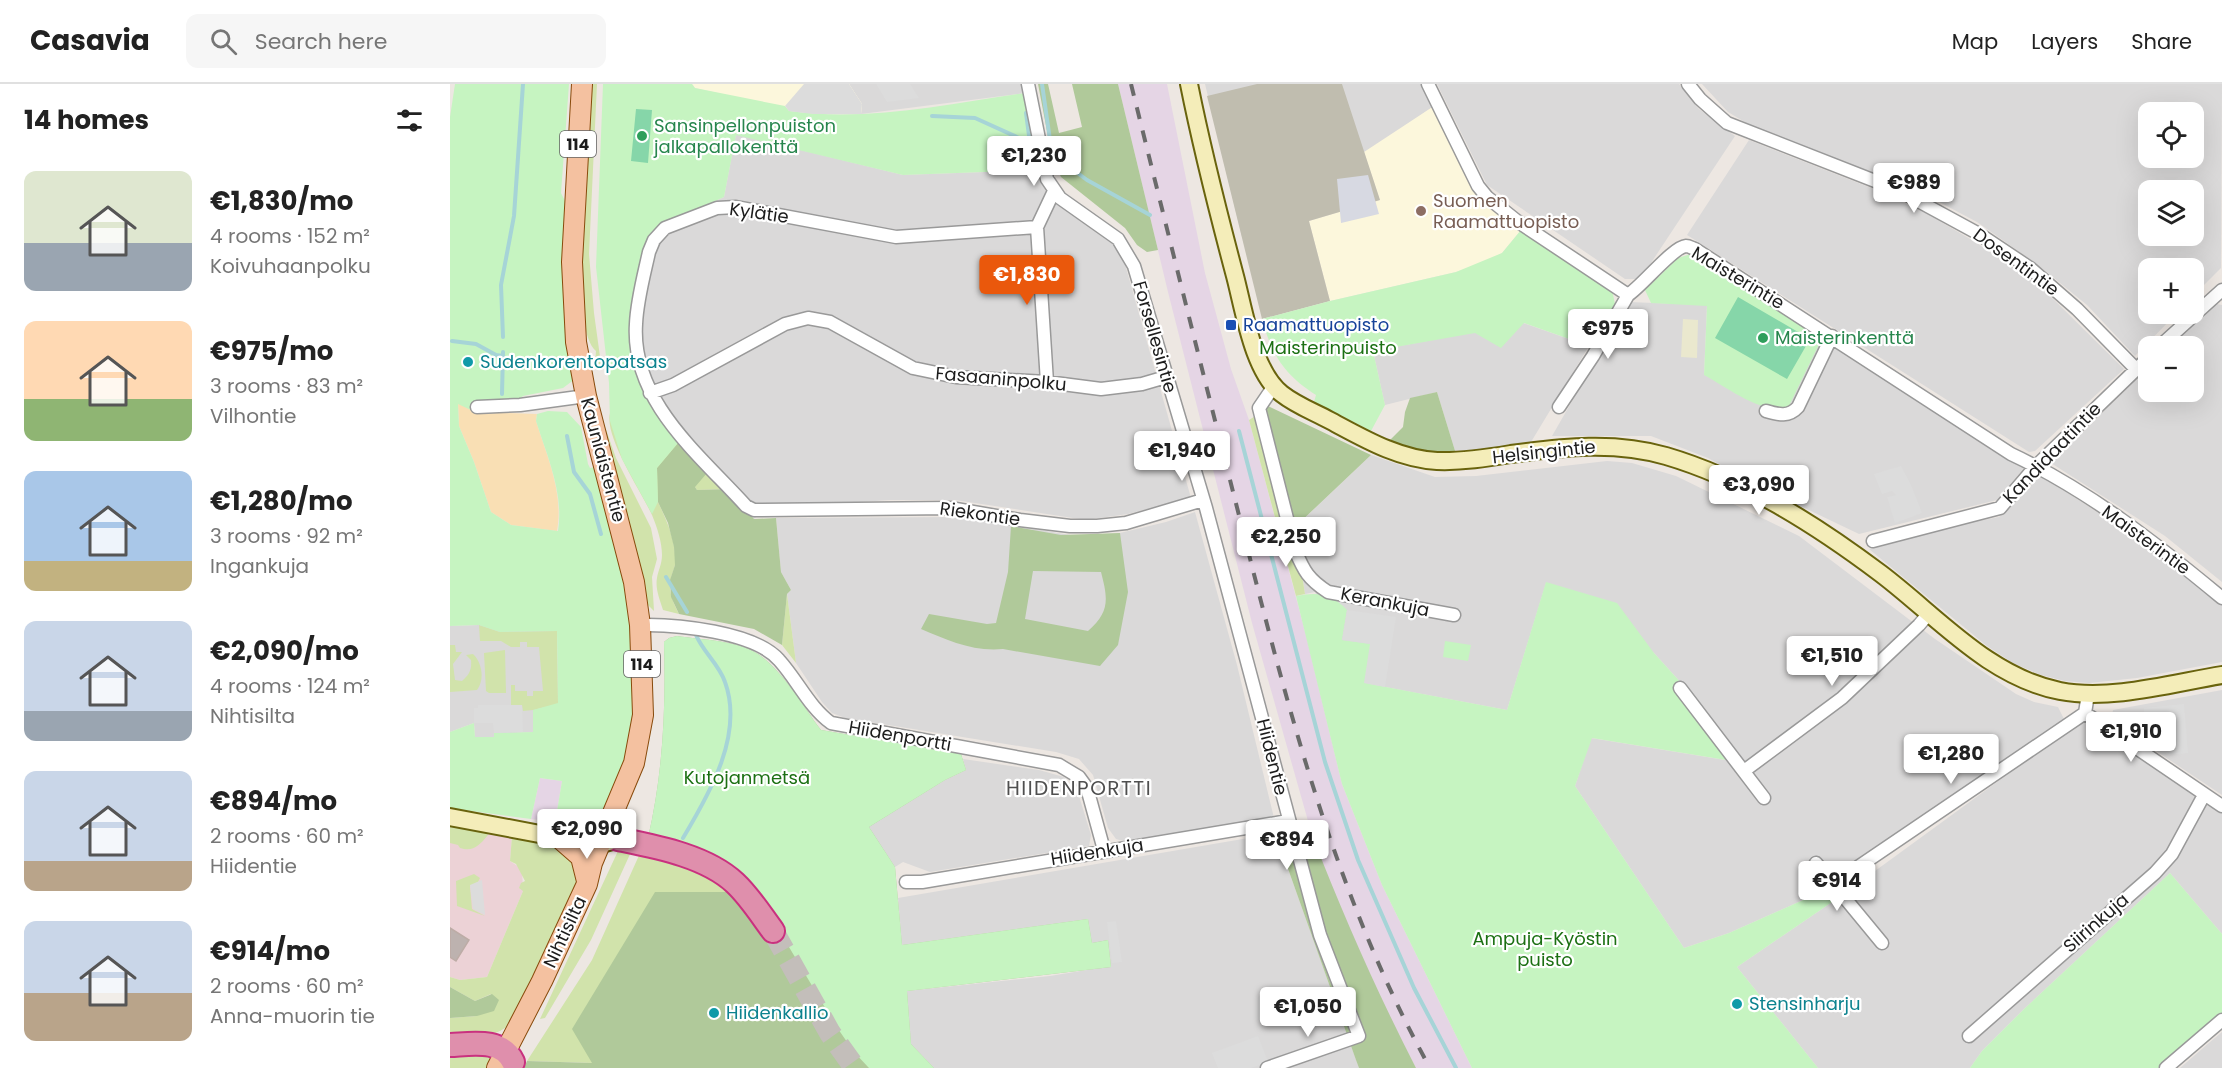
<!DOCTYPE html>
<html lang="en">
<head>
<meta charset="utf-8">
<style>
	:root { --surface:#fff; --page:#f6f6f6; --text:#222; --muted:#767676; --line:#e0e0e0; --accent:#ea580c }
	body { margin:0; font-family:Poppins,sans-serif; background:var(--page); color:var(--text); height:100vh; display:flex; flex-direction:column; font-size:22px; white-space:nowrap }
	* { box-sizing:border-box; margin:0 }
	p { font-size:20px; color:var(--muted) }
	.icon { flex:none; width:33px; height:33px; fill:none; stroke:currentColor; stroke-width:2; stroke-linecap:round; stroke-linejoin:round }
	.map { position:relative; flex:1; overflow:hidden }
	.sheet { display:flex; flex-direction:column; background:var(--surface); width:450px }
	.sheet>* { flex:none }
	.tools { position:absolute; left:1688px; top:18px; display:grid; gap:12px }
	.tools a { display:grid; place-items:center; width:66px; height:66px; border-radius:12px; background:var(--surface); box-shadow:0 6px 24px #0002; font-size:30px }
	.price { position:absolute; translate:-50% -51px; padding:0 14px; border-radius:6px; background:#fff; color:#222; font-size:20px; line-height:39px; filter:drop-shadow(0 2px 3px #0008) }
	.price::after { content:''; position:absolute; left:50%; top:36px; width:18px; height:14px; margin-left:-9px; background:inherit; clip-path:polygon(0 0,100% 0,50% 100%) }
	.price.selected { background:var(--accent); color:#fff }
	ul { padding:0; list-style:none }
	li { display:flex; align-items:center; gap:18px; height:150px; padding:0 24px }
	li span { display:grid; place-items:center; flex:none; width:168px; height:120px; border-radius:12px; color:#555 }
	li>.icon { margin-inline-start:auto }
	span .icon { width:72px; height:72px; fill:#fffc; stroke-width:1 }
	li b { font-size:26px }
	h2 { display:flex; justify-content:space-between; align-items:center; height:72px; padding:0 24px; font-size:26px }
	header { display:flex; align-items:center; gap:36px; box-sizing:border-box; height:84px; padding:0 30px; background:var(--surface); border-bottom:2px solid var(--line) }
	header strong { font-size:28px }
	nav { display:flex; gap:33px; margin-inline-start:auto; font-size:21px }
	.search { width:420px; height:54px; background:var(--page); display:flex; align-items:center; gap:15px; box-sizing:border-box; padding:0 21px; border-radius:12px; color:var(--muted); font-size:22px }
	main { display:flex; flex:1; min-height:0 }
	.map>svg:first-child { display:block }
	.residential { fill:#dad9d9; fill-rule:evenodd }
	.commercial { fill:#ecd2d6 }
	.industrial { fill:#e5d5e5 }
	.education { fill:#fcf7dc }
	.construction { fill:#c0bdaf }
	.farmland { fill:#eae8ce }
	.grass { fill:#d1e3ab }
	.forest { fill:#b0c99a; fill-rule:evenodd }
	.sand { fill:#f9dfb4 }
	.park { fill:#c6f4c1 }
	.pitch { fill:#86d6a9 }
	.parking { fill:#dcdcdc }
	.plaza { fill:#d7d9e2 }
	.lines { fill:none; stroke-linecap:round; stroke-linejoin:round }
	.stream { stroke:#a6d4d7; stroke-width:4 }
	.building { fill:#bdb2af; stroke:#bdaca6; stroke-width:1.5 }
	.highway-tunnel { stroke:#c3beba; stroke-width:22; stroke-dasharray:22 11; stroke-linecap:butt }
	.street-casing { stroke:#999; stroke-width:15 }
	.secondary-casing { stroke:#69630d; stroke-width:20 }
	.primary-casing { stroke:#884a0b; stroke-width:22 }
	.highway-casing { stroke:#c9317f; stroke-width:26 }
	.street { stroke:#fff; stroke-width:12 }
	.secondary { stroke:#f4edb9; stroke-width:16 }
	.primary { stroke:#f4c1a0; stroke-width:20 }
	.highway { stroke:#df8fac; stroke-width:22 }
	.rail { stroke:#6a6a6a; stroke-width:4; stroke-dasharray:12 12; stroke-linecap:butt }
	.leisure-dot { fill:#2e9e5b; stroke:#fff; stroke-width:2 }
	.education-dot { fill:#8d6e63; stroke:#fff; stroke-width:2 }
	.transit-dot { fill:#1a4fb4; stroke:#fff; stroke-width:2 }
	.culture-dot { fill:#0f9aa8; stroke:#fff; stroke-width:2 }
	.labels { text-anchor:middle; stroke-width:4.5; stroke-linejoin:round; paint-order:stroke }
	.shield { fill:#fff; stroke:#606060; stroke-width:1.5 }
	.shield-label { font-size:16px; font-weight:bold; fill:#1c1c1c }
	.leisure-label { font-size:18px; fill:#27864d; stroke:#fff; text-anchor:start }
	.education-label { font-size:18px; fill:#785e54; stroke:#fff; text-anchor:start }
	.street-label { font-size:18px; fill:#1c1c1c; stroke:#fff }
	.transit-label { font-size:18px; fill:#164399; stroke:#fff; text-anchor:start }
	.park-label { font-size:18px; fill:#1c7013; stroke:#fff }
	.culture-label { font-size:18px; fill:#0d838f; stroke:#fff; text-anchor:start }
	.neighbourhood-label { font-size:20px; letter-spacing:1.5px; fill:#4f4f4f; stroke:#fff }
</style>
</head>
<body>
<header>
<strong>Casavia</strong>
<div class="search"><svg class="icon" aria-label="search" viewBox="0 0 24 24"><circle cx="10" cy="10" r="6"/><path d="M15 15l6 6"/></svg>Search here</div>
<nav><a>Map</a><a>Layers</a><a>Share</a></nav>
</header>
<main>
<section class="sheet">
<h2>14 homes<svg class="icon" aria-label="filters" viewBox="0 0 24 24"><path d="M4 7h16M4 17h16"/><circle cx="9" cy="7" r="2"/><circle cx="15" cy="17" r="2"/></svg></h2>
<ul>
<li><span style="background:linear-gradient(#dfe7d0 60%,#9aa5b1 0)"><svg class="icon" aria-label="home" viewBox="0 0 24 24"><path d="M3 11l9-7 9 7M6 9v11h12V9"/></svg></span><div><b>€1,830/mo</b><p>4 rooms · 152 m²</p><p>Koivuhaanpolku</p></div></li>
<li><span style="background:linear-gradient(#ffd9b3 65%,#8fb573 0)"><svg class="icon" aria-label="home" viewBox="0 0 24 24"><path d="M3 11l9-7 9 7M6 9v11h12V9"/></svg></span><div><b>€975/mo</b><p>3 rooms · 83 m²</p><p>Vilhontie</p></div></li>
<li><span style="background:linear-gradient(#a9c7e8 75%,#c2b280 0)"><svg class="icon" aria-label="home" viewBox="0 0 24 24"><path d="M3 11l9-7 9 7M6 9v11h12V9"/></svg></span><div><b>€1,280/mo</b><p>3 rooms · 92 m²</p><p>Ingankuja</p></div></li>
<li><span style="background:linear-gradient(#c9d6e8 75%,#9aa5b1 0)"><svg class="icon" aria-label="home" viewBox="0 0 24 24"><path d="M3 11l9-7 9 7M6 9v11h12V9"/></svg></span><div><b>€2,090/mo</b><p>4 rooms · 124 m²</p><p>Nihtisilta</p></div></li>
<li><span style="background:linear-gradient(#c9d6e8 75%,#b9a48a 0)"><svg class="icon" aria-label="home" viewBox="0 0 24 24"><path d="M3 11l9-7 9 7M6 9v11h12V9"/></svg></span><div><b>€894/mo</b><p>2 rooms · 60 m²</p><p>Hiidentie</p></div></li>
<li><span style="background:linear-gradient(#c9d6e8 60%,#b9a48a 0)"><svg class="icon" aria-label="home" viewBox="0 0 24 24"><path d="M3 11l9-7 9 7M6 9v11h12V9"/></svg></span><div><b>€914/mo</b><p>2 rooms · 60 m²</p><p>Anna-muorin tie</p></div></li>
</ul>
</section>
<div class="map">
<svg width="1772" height="984" viewBox="0 0 1772 984">
	<rect width="100%" height="100%" fill="#ede7e2"/>
	<path class="residential" d="M399 0H573L575 9 411 30 412 20Z
		M755 0H973L984 22 792 153Z
		M987 0H1229L1249 25 1285 52 1195 188 1186 195H1175L1037 101Z
		M1252 0H1772L1771 184 1743 212V184H1698V230H1726L1685 272 1637 221 1588 181 1527 138 1461 103 1303 43 1278 28ZM1698 28H1743V74H1698ZM1698 106H1743V152H1698Z
		M286 50 453 91 591 86 638 139 666 162 673 173 741 414 678 430 636 436 505 416H439L315 425 304 435 187 288 185 215 215 140 274 113Z
		M1299 56 1429 107 1474 128 1527 159 1589 201 1674 285 1585 367 1579 368 1237 151Z
		M1179 218 1257 221 1254 291 1373 252 1574 384 1547 416 1409 450 1317 406 1258 374 1201 352H1102Z
		M1767 220 1772 221V498L1715 452 1601 379 1698 284V308H1743V262H1721Z
		M1073 239 1139 262 1081 358 1006 370 987 308 935 321 923 267Z
		M921 371 985 393 1026 392 1157 377 1182 379 1226 392 1349 452 1485 555 1566 610 1584 618 1608 623 1614 635 1389 789 1380 804 1279 849 1234 864 1125 702 1141 654 1275 676 1225 607 1233 601 1204 569 1096 499 1057 626 914 599 865 508 855 510 852 491 839 449Z
		M1591 391 1694 459 1772 521V578L1687 594 1639 599 1615 597 1591 591 1563 579 1537 562 1419 465 1476 447 1549 433Z
		M745 428 787 581 824 734 673 757 666 755 658 744 643 691 629 675 606 668 395 634 382 629 372 618 346 579 337 510 341 506 331 488 326 434 512 433 626 452 670 449 716 438Z
		M29 541 107 547 108 620 84 648 44 650V653H25L24 639 0 648V542Z
		M1772 606V711L1661 637 1663 626Z
		M1632 636 1772 729V850L1720 789 1574 925 1532 967 1520 984H1368L1287 883 1388 814Z
		M513 675 589 686 614 693 629 712 641 751 639 762 480 788 453 778 445 783 418 743 495 696 516 686Z
		M828 749 831 765 909 984H484L461 960 457 907 600 892 661 882 658 857 642 859 638 835 452 861 448 814Z
		M1772 948V984H1730L1760 958Z"/>
	<path class="commercial" d="M0 740 62 752 60 777 72 785 73 807 37 893 10 896 0 893Z"/>
	<path class="industrial" d="M668 0H717L755 189 781 285 799 336 857 555 892 700 932 801 1022 984H966L930 915 890 825 862 751 802 539 718 208Z
		M90 694 112 697 107 727H101L98 737 81 735Z"/>
	<path class="education" d="M242 0H399L412 20 411 30H363L245 4Z
		M984 22 1007 71 1071 146 1052 169 1039 177 1006 188 880 217 859 137 930 116 914 68Z"/>
	<path class="construction" d="M807 0H892L930 116 859 137 880 217 812 235 757 12Z"/>
	<path class="farmland" d="M1233 235 1248 236 1247 274 1231 273Z"/>
	<path class="grass" d="M140 0H147L139 170 144 229 151 280 148 283 145 280 146 267C116 243 137 43 140 0Z
		M196 322 279 405 247 406 245 403 208 418C217 437 227 459 225 481 224 485 222 490 221 494 218 508 223 518 229 530L213 526C210 516 205 505 207 494 208 487 212 480 212 471 212 458 207 443 202 431 191 407 154 353 160 329Z
		M807 331 852 491 855 510 846 512 799 336Z
		M150 340H154L166 374 201 444 207 475 202 493 204 527 195 518Z
		M337 510 346 579 332 561Z
		M29 541 50 548 107 547 108 620 83 626 73 627 72 621H61V601H65V607H77V612H83V607H93L89 563H77V558H70V563H61L51 557H30Z
		M0 561H5L6 568H12L3 580 5 596 12 597C19 591 22 586 21 576L16 571 23 570C32 578 35 596 27 606L0 608Z
		M55 566 56 609H39L36 607 34 569Z
		M0 740 38 748V751C29 762 23 768 10 764L8 761 0 759Z
		M62 752 117 767C125 775 128 788 126 799L61 939C43 956 23 953 0 953V934L27 932 41 910 25 917 0 903V893L10 896 37 893 73 807 69 804 71 799 75 797 66 780 60 777Z
		M171 765 181 768 141 856 95 934 90 935 168 767Z
		M191 767 242 783 284 808 143 979 77 977 142 876Z
		M24 790 30 794 28 798 20 802 22 825 35 832 7 822 6 797Z
		M0 967 41 972 44 976 42 984H0Z"/>
	<path class="forest" d="M588 0H598L609 49 632 43 622 0H668L708 166 697 168 687 161 675 144 611 93 602 73Z
		M987 308 1006 370 974 367 939 357 953 343 955 328 960 314Z
		M818 322 921 371 845 443 814 327Z
		M228 359 257 389 245 403 247 406 279 405 304 435 326 434 331 488 341 506 337 510 332 561 304 545 229 530 221 513 220 496 225 481 224 463 218 439 208 418 207 384Z
		M561 442 611 451 670 449 678 508 668 561 650 582 553 565C523 568 497 556 471 545L479 530 537 540 546 539 558 488ZM583 487 651 488C658 515 660 528 638 547L575 535Z
		M227 552C253 556 286 556 308 570 334 588 352 621 371 646L511 670 516 686 495 696 419 743 445 783 452 861 638 835 642 859 658 856 661 883 457 907 461 960 484 984H74L77 977 142 979 122 945 205 808H284L314 821 198 754C213 689 216 625 214 558L219 554Z
		M862 751C893 831 927 908 966 984H909L906 976 831 765Z
		M0 903 25 917 42 910 49 916 44 927 27 932 0 934Z"/>
	<path class="sand" d="M8 319 25 328 87 330 86 337C97 372 114 410 107 447L61 441 41 428 24 378 9 342Z"/>
	<path class="park" d="M5 0H119L111 109 117 121 125 295 113 304 73 312 70 315 25 328 8 320 9 342 24 378 41 428 61 441 108 447C114 409 97 372 86 337L87 330 98 327 117 328 131 343 138 380 140 384 144 383 157 415 181 520 184 631 178 675 159 727C140 737 120 738 98 737L101 727H107L112 697 90 694 81 735 0 724V648L24 639 25 653H44V649L83 648V626L108 619 107 547 50 548 29 541 0 542V33Z
		M153 0H242L245 4 335 22 339 27C417 38 498 20 575 9L591 86 453 91 286 51 274 113 215 140 185 215 187 288 226 351 228 359 207 384 208 418 202 430 172 375 160 337 159 299 146 183Z
		M1071 146 1162 206 1165 220 1139 262 1074 239 1051 264 1025 249 923 267 935 321 921 347 864 318 866 311C835 291 822 272 812 235L880 217 1006 188 1052 169Z
		M1244 169 1373 252 1338 324C1311 330 1278 304 1254 291L1257 222 1201 219 1195 206 1228 174Z
		M1096 498 1167 519 1204 569 1233 601 1226 608 1276 676 1142 654 1125 702 1234 864 1279 849 1380 804 1388 814 1287 883 1368 984H1022L932 801 892 700 846 512C867 508 881 509 897 526L892 556 921 560 915 599 1057 626Z
		M227 552C253 556 286 556 308 570 334 588 352 621 371 646L511 670 516 686 495 696 419 743 445 783 452 861 638 835 642 859 658 856 661 883 457 907 461 960 484 984H419L404 968 386 942 314 821 198 754C213 689 216 625 214 558L219 554Z
		M995 557 1021 561 1018 577 993 573Z
		M1720 789 1772 850V931L1708 984H1520L1532 967 1574 925Z"/>
	<path class="pitch" d="M186 25 202 26 198 79 181 77Z
		M1288 213 1360 255 1337 295 1265 254Z"/>
	<path class="parking" d="M354 0H399L412 20 411 30H363L339 27 335 22Z
		M426 0H460L469 14 437 18Z
		M1451 382 1461 401 1472 429 1445 439 1437 413 1446 411 1442 407 1432 410 1424 390Z
		M897 526 946 533 935 603 914 599 920 560 892 556Z
		M1734 620 1738 669 1718 671 1678 647 1677 639 1694 636V624Z
		M28 621H72L73 648 44 649 43 639H24V624H28Z
		M32 796 35 831 23 825 20 801Z
		M666 837 672 878 662 879 657 838Z
		M808 952 818 978 801 984H768L762 969Z"/>
	<path class="plaza" d="M918 91 929 130 891 139 887 95Z"/>
	<g class="lines">
		<path class="stream" d="M592 0 602 70 637 96 700 131
			M576 29 580 59
			M482 32 525 34 580 59
			M53 253 51 201 64 132 73 0
			M2 257 26 260 46 271 53 272
			M52 310 53 268
			M789 347 875 678 908 776 964 904 1006 984
			M117 352 124 388 140 410 151 450
			M216 493 237 528
			M233 754C260 709 294 650 275 598 269 580 253 568 246 551"/>
	</g>
	<path class="building" d="M0 844 19 856 6 877 0 873Z"/>
	<g class="lines">
		<path class="highway-tunnel" d="M323 847 380 949 405 984"/>
		<g class="street-casing">
			<path id="street" d="M578 0 597 95 610 114 668 155 684 182 756 424 870 851 909 952 817 984
				M978 0 1028 102 1037 113 1067 137 1178 211C1192 202 1223 163 1236 162 1239 162 1242 164 1245 165L1561 370C1638 406 1707 460 1772 514
				M1238 0 1250 15 1277 39 1448 106 1529 150 1580 184 1627 225 1686 285
				M604 107 587 143 446 153 286 123 267 124 215 144 204 156 199 168C194 191 187 216 186 240 181 317 249 370 296 422L304 426 500 424 570 436 620 442H647L676 439 753 416
				M587 143 597 298
				M1710 262 1772 206
				M824 302 809 324 845 466C854 487 858 495 878 508L1004 531
				M200 309 223 301 335 240 358 234 380 238 463 284 506 293 597 298 651 305 692 300 716 293
				M27 323 70 321 136 312
				M1109 323 1143 272 1178 211
				M1316 327C1329 331 1339 333 1348 323L1382 252
				M1423 457 1550 424 1586 382 1698 274
				M190 541C226 540 305 548 329 576 348 597 359 623 381 639L609 681 629 693 637 704 654 766
				M1230 604 1314 714
				M1638 610 1635 629 1772 722
				M1294 687 1392 614 1469 541 1480 528
				M1366 779 1432 859
				M456 798H472L838 737
				M1383 800 1635 629
				M1519 952 1705 789 1722 770 1754 711
				M1716 984 1772 936"/>
		</g>
		<g class="secondary-casing">
			<path id="secondary" d="M739 0C752 65 768 128 785 192 794 226 803 288 832 310 846 321 864 328 879 336 913 354 948 375 987 377 1012 378 1037 374 1061 370 1113 363 1165 357 1216 372 1294 395 1366 441 1430 489 1486 531 1538 593 1610 607 1660 617 1723 599 1772 591
				M0 733 137 759 151 760 162 757
				M114 750 144 747 165 754"/>
		</g>
		<g class="primary-casing">
			<path id="primary" d="M107 752 131 773 137 797
				M47 984 92 897 137 800 142 779 184 679 193 631 190 541 184 498 136 312 126 258 122 178 132 0"/>
		</g>
		<g class="highway-casing">
			<path id="highway" d="M168 755C207 763 256 772 285 799 300 813 311 831 323 847
				M0 961C22 960 52 954 63 978"/>
		</g>
		<use href="#street" class="street"/>
		<use href="#secondary" class="secondary"/>
		<use href="#primary" class="primary"/>
		<use href="#highway" class="highway"/>
		<path class="rail" d="M681 0C718 149 755 298 793 447 840 632 887 816 980 984"/>
	</g>
	<g class="leisure-dot">
		<circle cx="192" cy="52" r="6"/>
		<circle cx="1313" cy="254" r="6"/>
	</g>
	<circle class="education-dot" cx="971" cy="127" r="6"/>
	<rect class="transit-dot" x="775" y="235" width="12" height="12" rx="3"/>
	<g class="culture-dot">
		<circle cx="18" cy="278" r="6"/>
		<circle cx="1287" cy="920" r="6"/>
		<circle cx="264" cy="929" r="6"/>
	</g>
	<g class="labels">
		<g class="shield">
			<rect x="110" y="47" width="36" height="26" rx="4.5"/>
			<rect x="174" y="567" width="36" height="26" rx="4.5"/>
		</g>
		<g class="shield-label">
			<text x="128" y="66">114</text>
			<text x="192" y="586">114</text>
		</g>
		<g class="leisure-label">
			<text x="204" y="48">Sansinpellonpuiston<tspan x="204" dy="21">jalkapallokenttä</tspan></text>
			<text x="1325" y="260">Maisterinkenttä</text>
		</g>
		<g class="education-label">
			<text x="983" y="123">Suomen<tspan x="983" dy="21">Raamattuopisto</tspan></text>
		</g>
		<g class="street-label">
			<text transform="translate(309 129) rotate(8)" y="6">Kylätie</text>
			<text transform="translate(1566 178) rotate(36)" y="6">Dosentintie</text>
			<text transform="translate(1288 194) rotate(31)" y="6">Maisterintie</text>
			<text transform="translate(705 253) rotate(74)" y="6">Forsellesintie</text>
			<text transform="translate(551 295) rotate(5)" y="6">Fasaaninpolku</text>
			<text transform="translate(1094 368) rotate(-6)" y="6">Helsingintie</text>
			<text transform="translate(1602 369) rotate(-46)" y="6">Kandidaatintie</text>
			<text transform="translate(153 376) rotate(75)" y="6">Kauniaistentie</text>
			<text transform="translate(530 430) rotate(8)" y="6">Riekontie</text>
			<text transform="translate(1696 456) rotate(36)" y="6">Maisterintie</text>
			<text transform="translate(935 518) rotate(11)" y="6">Kerankuja</text>
			<text transform="translate(450 652) rotate(10)" y="6">Hiidenportti</text>
			<text transform="translate(822 673) rotate(76)" y="6">Hiidentie</text>
			<text transform="translate(647 768) rotate(-9)" y="6">Hiidenkuja</text>
			<text transform="translate(1646 839) rotate(-41)" y="6">Siirinkuja</text>
			<text transform="translate(115 848) rotate(-65)" y="6">Nihtisilta</text>
		</g>
		<g class="transit-label">
			<text x="793" y="247">Raamattuopisto</text>
		</g>
		<g class="park-label">
			<text x="878" y="270">Maisterinpuisto</text>
			<text x="297" y="700">Kutojanmetsä</text>
			<text x="1095" y="861">Ampuja-Kyöstin<tspan x="1095" dy="21">puisto</tspan></text>
		</g>
		<g class="culture-label">
			<text x="30" y="284">Sudenkorentopatsas</text>
			<text x="1299" y="926">Stensinharju</text>
			<text x="276" y="935">Hiidenkallio</text>
		</g>
		<g class="neighbourhood-label">
			<text x="629" y="711">HIIDENPORTTI</text>
		</g>
	</g>
</svg>
<div class="tools">
<a><svg class="icon" aria-label="locate" viewBox="0 0 24 24"><circle cx="12" cy="12" r="6"/><path d="M12 2v4M12 18v4M2 12h4M18 12h4"/></svg></a>
<a><svg class="icon" aria-label="layers" viewBox="0 0 24 24"><path d="M12 4l9 5-9 5-9-5zM3 14l9 5 9-5"/></svg></a>
<a>+</a>
<a>−</a>
</div>
<b class="price" style="left:584px;top:103px">€1,230</b>
<b class="price" style="left:1464px;top:130px">€989</b>
<b class="price selected" style="left:577px;top:222px">€1,830</b>
<b class="price" style="left:1158px;top:276px">€975</b>
<b class="price" style="left:732px;top:398px">€1,940</b>
<b class="price" style="left:1309px;top:432px">€3,090</b>
<b class="price" style="left:836px;top:484px">€2,250</b>
<b class="price" style="left:1382px;top:603px">€1,510</b>
<b class="price" style="left:1681px;top:679px">€1,910</b>
<b class="price" style="left:1501px;top:701px">€1,280</b>
<b class="price" style="left:137px;top:776px">€2,090</b>
<b class="price" style="left:837px;top:787px">€894</b>
<b class="price" style="left:1387px;top:828px">€914</b>
<b class="price" style="left:858px;top:954px">€1,050</b>
</div>
</main>
</body>
</html>
